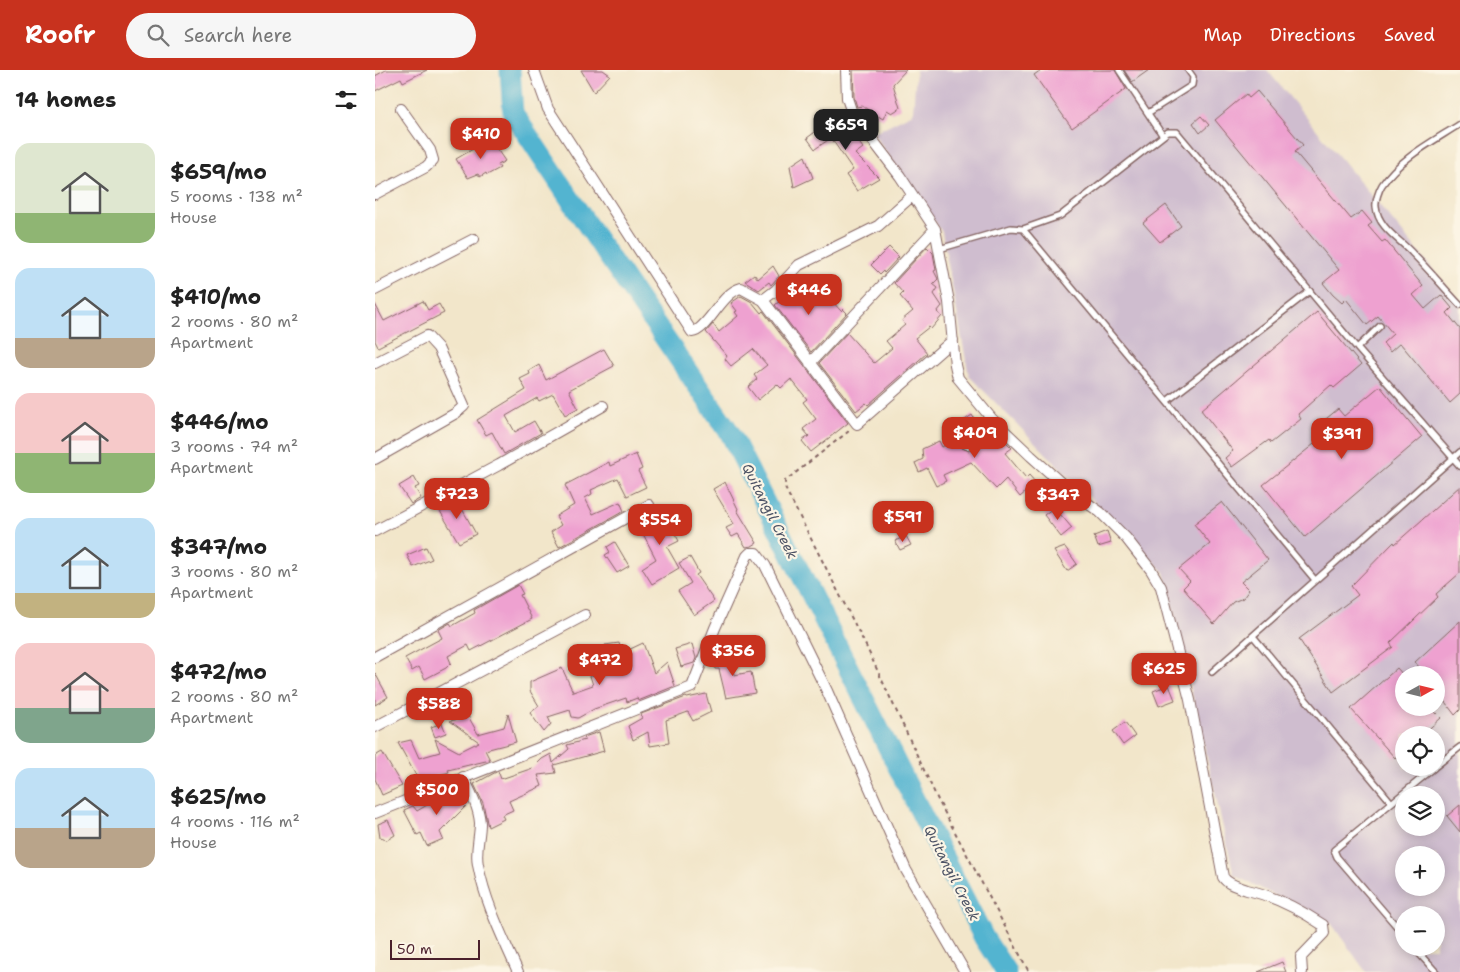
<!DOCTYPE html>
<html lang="en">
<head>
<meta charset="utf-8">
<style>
	:root { --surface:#fff; --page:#f6f6f6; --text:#222; --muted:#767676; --accent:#c8321e }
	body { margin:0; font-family:"Shantell Sans",sans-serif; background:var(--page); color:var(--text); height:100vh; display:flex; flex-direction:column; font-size:19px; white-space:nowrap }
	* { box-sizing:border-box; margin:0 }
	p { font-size:16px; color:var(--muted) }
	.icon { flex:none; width:28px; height:28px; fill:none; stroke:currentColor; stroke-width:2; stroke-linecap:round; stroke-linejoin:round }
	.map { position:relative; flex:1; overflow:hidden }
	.drawer { display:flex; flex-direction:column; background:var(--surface); width:375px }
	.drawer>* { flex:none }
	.needle { width:32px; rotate:82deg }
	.controls { position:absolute; left:1020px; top:596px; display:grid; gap:10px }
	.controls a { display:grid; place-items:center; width:50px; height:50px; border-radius:50%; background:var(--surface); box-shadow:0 2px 12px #0003; font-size:25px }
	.scale { position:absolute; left:15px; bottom:12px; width:90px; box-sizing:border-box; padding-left:5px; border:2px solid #4a1f2b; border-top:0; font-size:14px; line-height:18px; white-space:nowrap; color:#4a1f2b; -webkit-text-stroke:4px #fcf5e5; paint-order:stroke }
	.price { position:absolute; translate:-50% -42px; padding:0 11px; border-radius:10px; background:var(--accent); color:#fff; font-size:16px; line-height:32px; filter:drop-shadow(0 1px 2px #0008) }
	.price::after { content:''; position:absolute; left:50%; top:30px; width:15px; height:11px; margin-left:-8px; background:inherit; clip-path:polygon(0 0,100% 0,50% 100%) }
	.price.on { background:#222; color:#fff }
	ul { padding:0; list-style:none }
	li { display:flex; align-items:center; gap:15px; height:125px; padding:0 15px }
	li span { display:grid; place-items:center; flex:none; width:140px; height:100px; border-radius:15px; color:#555 }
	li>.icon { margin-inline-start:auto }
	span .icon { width:60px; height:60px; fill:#fffc; stroke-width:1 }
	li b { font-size:21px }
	h2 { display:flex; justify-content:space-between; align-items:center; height:60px; padding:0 15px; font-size:21px }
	header { display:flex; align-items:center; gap:30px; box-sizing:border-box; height:70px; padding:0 25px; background:var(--accent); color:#fff }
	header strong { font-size:24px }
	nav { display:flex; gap:28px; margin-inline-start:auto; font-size:18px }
	.search { width:350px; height:45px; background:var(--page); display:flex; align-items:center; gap:12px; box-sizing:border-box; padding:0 18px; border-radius:28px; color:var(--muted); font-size:19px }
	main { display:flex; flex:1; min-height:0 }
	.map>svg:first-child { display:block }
	.industrial { fill:#cfbdcf; fill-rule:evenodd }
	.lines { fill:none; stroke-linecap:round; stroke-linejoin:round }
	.river { stroke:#52b4d0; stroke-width:21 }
	.building { fill:#eea1d0 }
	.lane-casing { stroke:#856563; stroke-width:8 }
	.street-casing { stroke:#856563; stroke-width:12 }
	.path { stroke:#856563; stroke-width:2; stroke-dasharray:4 4; stroke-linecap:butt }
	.lane { stroke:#fff; stroke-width:5 }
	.street { stroke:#fff; stroke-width:10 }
	.labels { text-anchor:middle; stroke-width:4.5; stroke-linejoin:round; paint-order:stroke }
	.water-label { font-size:14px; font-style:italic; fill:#4d5365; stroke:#fcf5e5 }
</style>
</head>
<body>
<header>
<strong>Roofr</strong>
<div class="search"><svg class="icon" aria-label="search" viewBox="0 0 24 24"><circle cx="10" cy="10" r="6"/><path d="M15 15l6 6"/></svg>Search here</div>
<nav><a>Map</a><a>Directions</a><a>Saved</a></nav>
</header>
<main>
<section class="drawer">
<h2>14 homes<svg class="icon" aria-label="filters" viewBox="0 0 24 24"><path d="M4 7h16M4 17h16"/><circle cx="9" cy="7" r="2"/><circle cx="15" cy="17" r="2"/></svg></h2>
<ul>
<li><span style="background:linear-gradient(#dfe7d0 70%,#8fb573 0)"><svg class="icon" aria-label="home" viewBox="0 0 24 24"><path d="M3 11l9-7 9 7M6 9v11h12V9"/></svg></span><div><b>$659/mo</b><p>5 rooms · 138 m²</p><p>House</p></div></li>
<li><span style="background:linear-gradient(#bfe0f5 70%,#b9a48a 0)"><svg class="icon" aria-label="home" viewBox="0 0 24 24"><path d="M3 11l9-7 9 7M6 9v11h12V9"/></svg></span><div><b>$410/mo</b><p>2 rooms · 80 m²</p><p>Apartment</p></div></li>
<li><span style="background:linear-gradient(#f6c9c9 60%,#8fb573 0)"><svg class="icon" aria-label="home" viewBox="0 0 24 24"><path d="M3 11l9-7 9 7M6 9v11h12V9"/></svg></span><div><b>$446/mo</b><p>3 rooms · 74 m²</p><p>Apartment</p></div></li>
<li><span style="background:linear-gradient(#bfe0f5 75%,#c2b280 0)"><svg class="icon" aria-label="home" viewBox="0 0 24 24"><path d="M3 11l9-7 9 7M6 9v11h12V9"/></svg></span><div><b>$347/mo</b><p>3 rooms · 80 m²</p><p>Apartment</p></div></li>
<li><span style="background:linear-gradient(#f6c9c9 65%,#7fa58c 0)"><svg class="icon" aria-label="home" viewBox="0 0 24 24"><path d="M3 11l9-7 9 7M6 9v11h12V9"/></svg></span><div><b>$472/mo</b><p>2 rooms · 80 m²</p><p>Apartment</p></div></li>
<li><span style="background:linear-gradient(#bfe0f5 60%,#b9a48a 0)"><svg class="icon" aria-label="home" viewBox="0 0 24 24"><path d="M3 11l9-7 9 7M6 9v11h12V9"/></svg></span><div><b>$625/mo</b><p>4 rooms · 116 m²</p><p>House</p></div></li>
</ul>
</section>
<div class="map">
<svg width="1085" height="902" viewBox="0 0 1085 902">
	<rect width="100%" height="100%" fill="#fcf5e5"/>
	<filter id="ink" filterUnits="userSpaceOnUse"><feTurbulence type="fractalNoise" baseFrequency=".02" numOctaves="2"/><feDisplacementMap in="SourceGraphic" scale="10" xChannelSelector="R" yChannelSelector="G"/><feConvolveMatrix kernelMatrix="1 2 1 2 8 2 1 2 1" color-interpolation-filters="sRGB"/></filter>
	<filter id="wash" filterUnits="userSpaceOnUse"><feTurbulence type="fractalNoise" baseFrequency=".0096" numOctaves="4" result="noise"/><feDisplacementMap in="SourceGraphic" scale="20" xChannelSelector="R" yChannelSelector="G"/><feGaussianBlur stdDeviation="1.12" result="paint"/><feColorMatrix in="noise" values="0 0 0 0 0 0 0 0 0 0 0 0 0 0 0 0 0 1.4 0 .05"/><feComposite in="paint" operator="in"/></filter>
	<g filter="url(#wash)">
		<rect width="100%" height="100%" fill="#f2e6ca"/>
		<path class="industrial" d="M541 0H892L1085 232V902H991L956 853 859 805 789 502 594 306 567 162 498 63 538 43ZM1029 605H1061V638H1029ZM1029 665H1061V698H1029ZM1029 725H1061V758H1029ZM1029 785H1061V818H1029ZM1029 845H1061V878H1029Z"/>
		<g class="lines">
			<path class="river" d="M135 0 138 43 227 177 355 363 609 868 631 902"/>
		</g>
		<g id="blocks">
			<path class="building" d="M11 0H52L28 12 26 8 0 21V6Z
				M206 0H228L235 5 219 22Z
				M478 0H531L518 14 525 38 517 43 512 40 508 49 487 36 482 37 479 27Z
				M666 0H740L751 19 697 58 659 5Z
				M749 0H774L757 12Z
				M882 21 928 75 920 82 976 149 987 141 997 153 993 156 1007 172 1010 170 1048 216 1038 225 1050 239 1066 225 1077 238 1072 243 1085 259V324L1075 333 1025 273 1015 282 1008 273 1018 264 1003 246 992 255 971 229 967 233 958 225 948 213 964 200 840 50 871 24 874 28Z
				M471 46 482 61 478 64 488 78 480 84 504 108 482 121 471 105 478 100 456 68 440 79 432 68 447 57 450 61Z
				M826 46 834 55 825 63 818 53Z
				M115 69 130 91 123 95 125 98 112 105 111 103 105 107 103 104 93 108 81 89Z
				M430 86 438 108 419 117 415 96Z
				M791 135 806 156 785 172 768 153Z
				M514 177 524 187 509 203 508 201 505 204 496 195Z
				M552 177 558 183 561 200 559 201 563 209 558 214 563 218 559 224 567 236 562 242 567 246 556 259 554 257 540 268 552 283 493 335 491 333 481 341 444 293 472 263 499 293 517 278 511 271 530 255 527 250 538 241 525 226 528 223 519 213Z
				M398 196 404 206 396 215 394 212 384 220 370 211 379 204 383 209Z
				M425 215 436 229 446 224 452 233 456 230 466 241 468 239 472 243 436 282 400 235 406 230 404 226 413 218 416 222Z
				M366 226 377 232 386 243 388 241 473 353 436 382 427 371 434 366 428 359 441 349 428 332 432 329 416 309 406 318 402 314 383 330 373 317 382 309 379 305 392 295 378 279 356 296 350 289 352 286 331 262 338 254 344 262 363 246 360 242 362 241 356 233Z
				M48 231 53 240 64 234 69 243 3 277 0 271V234L9 251Z
				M942 242 986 295 959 318 956 315 923 344 926 349 896 373 894 370 857 397 850 388 858 381 826 340Z
				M229 279 239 296 194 320 203 338 190 345 178 324 164 331 162 328 131 346 140 362 159 351 166 363 129 384 117 362 111 365 102 350 151 320 145 309 155 304 154 301 164 295 171 310Z
				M1005 316 1047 367 930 467 888 415 949 366 941 357 963 339 969 346Z
				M597 345 603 355 587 369V378L594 381 616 361 619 364 621 362 637 378 630 383 651 408 654 405 661 413 645 427 631 409 621 419 596 392 568 405 571 411 561 416 552 398 544 402 540 393 548 389 547 379 564 371 567 377 584 368 578 358Z
				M261 384 267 399 263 401 271 417 252 426 243 408 216 420 217 424 210 428 218 444 245 432 249 441 184 477 176 462 186 455 181 446 199 435 190 415 234 392 235 396Z
				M39 407 44 416 40 418 46 428 36 434 24 416Z
				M350 412 363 439 362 440 382 473 377 476 371 477 363 464 357 467 351 458 359 454 338 419Z
				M1085 416V503L1061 524 1063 527 1015 573 1018 577 958 622 924 569 983 525 976 516 1019 472 1020 474Z
				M80 426 101 464 84 473 62 436Z
				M847 432 893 490 866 512 874 520 868 528 858 532 839 554 808 518 815 511 804 499 835 474 819 454Z
				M682 435 688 442 685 444 697 458 686 467 669 445Z
				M291 441 297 451 294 453 304 471 292 477 304 498 277 514 267 498 281 489 263 454Z
				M732 461 736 473 723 477 719 466Z
				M531 466 536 475 525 480 520 471Z
				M240 472 254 496 242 503 230 485 235 482 232 477Z
				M51 477 57 489 38 497 32 485Z
				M690 477 702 494 692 501 679 481Z
				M315 487 324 503 321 505 339 531 319 545 303 521 316 513 304 493Z
				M143 515 148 524 145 525 157 549 96 581 93 575 73 586 76 593 71 598 50 609 44 597 37 601 30 588 67 568 63 560 75 553 77 556 100 543 99 540Z
				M1085 551V640L1080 645 1061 620V605H1050L1040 592Z
				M244 573 247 583 268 573 279 603 292 592 300 616 263 631 262 628 252 632 251 628 219 639 203 648 197 647 195 640 173 647 176 654 169 662 155 643 164 636 155 621V612L187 598 198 622 218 615 215 606 235 600 230 575Z
				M317 574 321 588 319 593 306 597 300 579Z
				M355 582 359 605 376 602 380 623 351 628 344 599H340L337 585Z
				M1022 598 1029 606V638H1056L1066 648 1047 665H1029V681L1020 688 976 639Z
				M0 603 13 627 0 635Z
				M794 615 800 630 784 636 778 621Z
				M331 624 336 642 318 651 313 642 291 650 294 673 275 676 273 662 258 670 253 656 267 648 266 644 311 627 312 628Z
				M92 644 103 664 129 657 133 644 141 672 110 680 115 690 73 700 74 702 44 711 23 673 36 670 44 688 65 682 60 669 84 682 104 672 75 651 88 648Z
				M750 652 760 666 748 675 738 661Z
				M67 653 71 663 60 667 56 657Z
				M224 662 229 681 179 695 181 703 163 705 167 716 134 731 138 740 127 745 129 749 113 757 108 733 99 714 123 701 126 709 158 698 167 689 176 684 178 693 194 679 192 675 210 670 209 667Z
				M7 682 27 716 7 725 0 709V686Z
				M81 718 83 721 87 719 93 734 65 762 68 769 52 776 46 763 42 765 29 740 38 736 42 741Z
				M1085 735V762L1072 746Z
				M13 750 20 765 12 770 5 768 3 754Z
				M907 892 911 902H883Z"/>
		</g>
	</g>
	<g filter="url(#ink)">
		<use href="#blocks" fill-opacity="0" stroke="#856563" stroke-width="1"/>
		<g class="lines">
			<g class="lane-casing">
				<path id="lane" d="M744 0 788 66
					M773 43 817 15 818 7 813 0
					M1085 54C1059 71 1025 88 1007 115 1004 120 1000 131 1001 137 1003 158 1026 170 1038 184 1054 200 1069 218 1085 235
					M648 159 685 146 793 62H802L982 278 1085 396
					M564 179 636 158 648 159 940 510
					M982 278 1005 256
					M792 331 935 221
					M878 566 1016 732
					M837 602 1085 382
					M1061 696 1085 677
					M1029 865 962 787 959 780 1059 698
					M1039 878 1061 902"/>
			</g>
			<g class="street-casing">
				<path id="street" d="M159 0 173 39 317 262C332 261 346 223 366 218L388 230
					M471 0 472 28 477 43 525 106 560 159 574 232 580 295 583 308 617 349 656 386 695 421 725 442 751 468 776 500 786 517 815 630 848 807C853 815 864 817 872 820 900 826 924 839 948 855L949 863 926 887 927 902
					M0 124 51 97 58 90 55 80 26 39
					M537 126 503 156 424 195 401 220 388 230 482 354 578 270
					M0 220 99 169
					M0 293 52 266 63 278 89 336 81 343 0 389
					M435 293 560 159
					M592 374 610 358 617 349
					M0 461 124 395 228 336
					M0 587 274 435
					M0 657 210 545
					M88 707C95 721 104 737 105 753 105 767 100 781 103 795 110 832 128 868 143 902
					M0 743 317 617 340 558 372 486 375 483H381L390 495 452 621 531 800 590 902"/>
			</g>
			<path class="path" d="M474 361 410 411V418L491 576 563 730 654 902"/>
			<use href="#lane" class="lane"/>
			<use href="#street" class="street"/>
		</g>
	</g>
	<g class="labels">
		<g class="water-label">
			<text transform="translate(395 441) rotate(63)" y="5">Quitangil Creek</text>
			<text transform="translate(577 803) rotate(63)" y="5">Quitangil Creek</text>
		</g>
	</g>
</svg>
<div class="controls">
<a><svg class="needle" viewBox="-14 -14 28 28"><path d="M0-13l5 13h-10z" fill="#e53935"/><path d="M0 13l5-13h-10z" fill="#767676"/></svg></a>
<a><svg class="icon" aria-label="locate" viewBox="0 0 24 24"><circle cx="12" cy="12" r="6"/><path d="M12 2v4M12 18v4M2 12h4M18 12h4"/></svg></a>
<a><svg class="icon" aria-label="layers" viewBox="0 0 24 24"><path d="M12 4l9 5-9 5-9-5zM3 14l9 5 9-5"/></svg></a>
<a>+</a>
<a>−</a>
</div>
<div class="scale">50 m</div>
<b class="price on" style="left:471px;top:81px">$659</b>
<b class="price" style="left:106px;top:90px">$410</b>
<b class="price" style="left:434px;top:246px">$446</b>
<b class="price" style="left:600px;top:389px">$409</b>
<b class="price" style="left:967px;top:390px">$391</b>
<b class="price" style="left:82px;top:450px">$723</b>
<b class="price" style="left:683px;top:451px">$347</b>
<b class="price" style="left:528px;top:473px">$591</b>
<b class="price" style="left:285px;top:476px">$554</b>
<b class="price" style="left:358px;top:607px">$356</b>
<b class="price" style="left:225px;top:616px">$472</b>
<b class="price" style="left:789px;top:625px">$625</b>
<b class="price" style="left:64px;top:660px">$588</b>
<b class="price" style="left:62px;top:746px">$500</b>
</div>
</main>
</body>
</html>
